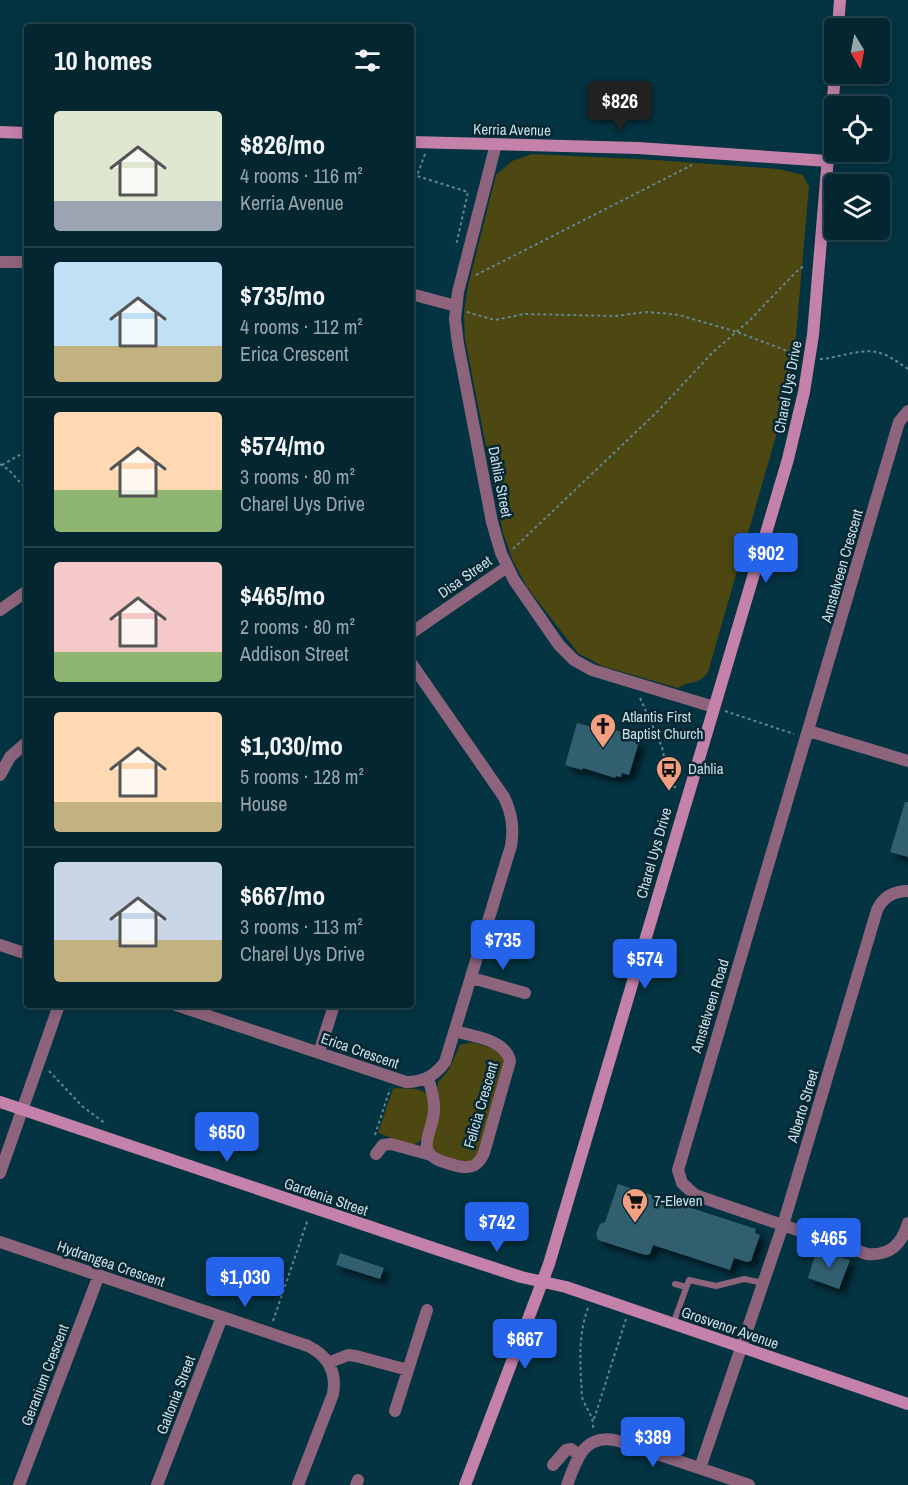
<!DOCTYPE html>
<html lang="en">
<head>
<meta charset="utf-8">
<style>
	:root { --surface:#032631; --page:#11323d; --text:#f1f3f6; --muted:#97a5ab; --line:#24434d; --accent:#2563eb }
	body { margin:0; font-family:"Archivo Narrow",sans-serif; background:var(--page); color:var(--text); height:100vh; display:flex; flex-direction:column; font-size:22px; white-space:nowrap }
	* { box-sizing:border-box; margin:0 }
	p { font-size:20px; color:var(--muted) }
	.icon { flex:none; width:33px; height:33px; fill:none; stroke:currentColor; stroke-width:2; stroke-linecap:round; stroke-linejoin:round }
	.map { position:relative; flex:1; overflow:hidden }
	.panel { position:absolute; left:24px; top:24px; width:390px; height:984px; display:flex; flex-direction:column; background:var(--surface); border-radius:6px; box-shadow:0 3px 15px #0003,0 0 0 2px var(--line) }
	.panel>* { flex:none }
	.needle { width:39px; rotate:170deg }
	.buttons { position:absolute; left:824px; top:18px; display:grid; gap:12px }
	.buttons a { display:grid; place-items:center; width:66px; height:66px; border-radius:6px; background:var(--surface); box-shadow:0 3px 15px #0003,0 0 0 2px var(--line); font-size:30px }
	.price { position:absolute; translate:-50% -51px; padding:0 14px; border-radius:6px; background:var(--accent); color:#fff; font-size:20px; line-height:39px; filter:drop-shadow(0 2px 3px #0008) }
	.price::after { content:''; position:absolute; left:50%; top:36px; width:18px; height:14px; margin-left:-9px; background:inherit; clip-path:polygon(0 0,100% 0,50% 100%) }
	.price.selected { background:#222; color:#fff }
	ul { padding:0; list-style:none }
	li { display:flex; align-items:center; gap:18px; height:150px; padding:0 30px }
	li+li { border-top:2px solid var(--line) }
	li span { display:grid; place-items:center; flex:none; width:168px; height:120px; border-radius:6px; color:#555 }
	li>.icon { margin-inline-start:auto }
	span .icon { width:72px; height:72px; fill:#fffc; stroke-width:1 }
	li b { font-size:26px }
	h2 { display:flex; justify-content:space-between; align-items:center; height:72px; padding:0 30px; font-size:26px }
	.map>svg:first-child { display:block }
	.green { fill:#4d4711 }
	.building { fill:#305f70; filter:url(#shadow) }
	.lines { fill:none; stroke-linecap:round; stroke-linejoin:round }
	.path { stroke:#638691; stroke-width:2; stroke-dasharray:3 3; stroke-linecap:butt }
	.lane { stroke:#8e647d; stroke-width:6 }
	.street { stroke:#8e647d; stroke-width:12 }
	.secondary { stroke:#c481aa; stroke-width:12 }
	.labels { text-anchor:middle; stroke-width:5; stroke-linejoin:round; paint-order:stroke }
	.street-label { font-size:15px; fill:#c9dfe8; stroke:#072833 }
	.poi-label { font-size:15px; fill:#c9dfe8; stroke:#072833; text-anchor:start }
</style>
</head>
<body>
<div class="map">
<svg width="908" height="1485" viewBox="0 0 908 1485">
	<defs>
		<filter id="shadow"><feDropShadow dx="5.5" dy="5.5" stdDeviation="3" flood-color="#0009"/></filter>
	</defs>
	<rect width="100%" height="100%" fill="#043341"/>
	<path class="green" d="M532 154 656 160 778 169 803 175 809 187 794 358 786 401 708 672C698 686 689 680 678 688L602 666 578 653 527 587 513 561 503 533 465 339 464 312 468 286 496 175 512 161Z
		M472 1042 497 1050 506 1061 479 1153C473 1161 466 1164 455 1160 419 1147 435 1144 438 1115 440 1104 436 1093 438 1082L448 1071 460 1045Z
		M395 1088C403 1089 417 1087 424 1092 434 1099 428 1135 419 1142 415 1144 414 1144 409 1144L378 1133 393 1089Z"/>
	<path class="building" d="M577 723 610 732 611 729 628 734 627 738 639 742 629 775 622 773 621 777 616 776 615 778 583 768 582 770 565 765Z
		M905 802H908V857L890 852Z
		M618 1184 756 1229 755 1233 760 1235 751 1261 747 1262 734 1258 730 1270 653 1245 650 1254 645 1255 598 1240 596 1234 600 1224 605 1222Z
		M817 1249 850 1260 839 1289 808 1278Z
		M340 1253 384 1268 380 1279 336 1265Z"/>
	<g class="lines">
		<path class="path" d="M425 154 417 176 468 192 456 246
			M476 275 692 165
			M467 312 495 320 524 314 616 316 645 312 661 313 679 315 737 332 798 355
			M820 359C840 358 864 346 883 354 892 357 900 364 908 369
			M0 464 9 470 27 490
			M2 465 27 451
			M513 549 657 412 713 352 749 321 796 272 805 265
			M640 698 662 747 670 785 678 788
			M725 711 794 734
			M49 1071 82 1106 106 1124
			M375 1135 390 1089
			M588 1308C579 1332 580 1356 581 1382 582 1387 581 1395 583 1400 588 1412 594 1416 593 1430
			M273 1321 308 1219
			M594 1419 626 1319"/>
		<path class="lane" d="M675 1284 686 1287
			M673 1324 689 1280 716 1286 744 1279 764 1283"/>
		<path class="street" d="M496 144 458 292 455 319 458 344 492 522 501 553 514 580 559 645 574 660 592 670 714 707
			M0 262H27
			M411 294 456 306
			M908 411 899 422 678 1170 682 1183 695 1195 867 1254C890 1256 902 1244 908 1223
			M0 610 27 591
			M411 633 507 567
			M809 731 908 761
			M0 775 10 757 27 742
			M0 945 27 954
			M472 978 525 993
			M176 1005 406 1082C423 1082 435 1076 445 1062L511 846C514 828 512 814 504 797L411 663
			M319 1053 334 1005
			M428 1078C431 1088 435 1099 434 1110 434 1131 412 1152 444 1162 451 1164 459 1168 467 1167 476 1167 481 1160 484 1153L510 1061C505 1039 474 1037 455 1031
			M376 1154 383 1145 391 1144 431 1155
			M0 1173 59 1005
			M0 1242 308 1346C328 1356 337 1372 333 1394L298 1485
			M328 1363 348 1355 356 1356 408 1370
			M395 1411 427 1310
			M553 1465 566 1450 571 1449 579 1455
			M700 1468 783 1225 877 910C883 897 894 891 908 891
			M19 1485 99 1275
			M157 1485 222 1317
			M356 1485 358 1480
			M567 1485C577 1459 584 1432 619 1441L749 1485"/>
		<path class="secondary" d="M838 28 840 0
			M0 132 27 133
			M411 142 638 148 828 161
			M0 1102 445 1252 521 1277 566 1287 908 1404
			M465 1485 549 1264 788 459 804 392 813 335 835 74"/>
	</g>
	<defs>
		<g id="church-pin" transform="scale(1.35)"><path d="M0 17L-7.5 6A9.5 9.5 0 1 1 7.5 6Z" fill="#f2a07f" stroke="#072833"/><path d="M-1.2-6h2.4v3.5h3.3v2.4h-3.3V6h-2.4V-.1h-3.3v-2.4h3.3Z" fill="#111"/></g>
		<g id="bus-pin" transform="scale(1.35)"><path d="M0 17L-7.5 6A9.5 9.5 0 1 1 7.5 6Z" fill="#f2a07f" stroke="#072833"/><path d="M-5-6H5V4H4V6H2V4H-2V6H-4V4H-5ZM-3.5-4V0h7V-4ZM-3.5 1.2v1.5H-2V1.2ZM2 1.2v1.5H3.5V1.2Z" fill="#111"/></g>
		<g id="supermarket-pin" transform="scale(1.35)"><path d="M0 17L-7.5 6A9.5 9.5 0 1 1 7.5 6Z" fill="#f2a07f" stroke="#072833"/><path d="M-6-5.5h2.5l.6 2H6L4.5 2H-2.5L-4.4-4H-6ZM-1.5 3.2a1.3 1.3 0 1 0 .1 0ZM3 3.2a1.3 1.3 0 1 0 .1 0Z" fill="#111"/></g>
	</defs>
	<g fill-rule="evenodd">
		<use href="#church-pin" x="603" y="726"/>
		<use href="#bus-pin" x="669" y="769"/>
		<use href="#supermarket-pin" x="635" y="1201"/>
	</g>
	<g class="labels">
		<g class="street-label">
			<text transform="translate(512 130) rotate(1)" y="5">Kerria Avenue</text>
			<text transform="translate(788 387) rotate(-79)" y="5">Charel Uys Drive</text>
			<text transform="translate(500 482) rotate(79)" y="5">Dahlia Street</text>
			<text transform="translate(842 566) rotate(-74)" y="5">Amstelveen Crescent</text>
			<text transform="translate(465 577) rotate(-35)" y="5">Disa Street</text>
			<text transform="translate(654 853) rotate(-74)" y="5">Charel Uys Drive</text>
			<text transform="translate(710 1006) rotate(-73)" y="5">Amstelveen Road</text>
			<text transform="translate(360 1051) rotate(19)" y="5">Erica Crescent</text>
			<text transform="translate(481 1105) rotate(-74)" y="5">Felicia Crescent</text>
			<text transform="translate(803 1106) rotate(-73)" y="5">Alberto Street</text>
			<text transform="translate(326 1197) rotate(19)" y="5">Gardenia Street</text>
			<text transform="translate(111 1264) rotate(19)" y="5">Hydrangea Crescent</text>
			<text transform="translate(730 1328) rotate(19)" y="5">Grosvenor Avenue</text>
			<text transform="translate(45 1375) rotate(-69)" y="5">Geranium Crescent</text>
			<text transform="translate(176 1395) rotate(-69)" y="5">Galtonia Street</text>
		</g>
		<g class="poi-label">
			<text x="622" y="722">Atlantis First<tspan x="622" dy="17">Baptist Church</tspan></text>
			<text x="688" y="774">Dahlia</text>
			<text x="654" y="1206">7-Eleven</text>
		</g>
	</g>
</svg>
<div class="buttons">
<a><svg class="needle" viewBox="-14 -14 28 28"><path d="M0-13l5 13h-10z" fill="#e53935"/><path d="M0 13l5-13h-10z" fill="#97a5ab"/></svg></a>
<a><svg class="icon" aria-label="locate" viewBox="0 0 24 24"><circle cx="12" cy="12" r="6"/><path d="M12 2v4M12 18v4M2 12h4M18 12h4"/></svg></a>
<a><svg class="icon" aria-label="layers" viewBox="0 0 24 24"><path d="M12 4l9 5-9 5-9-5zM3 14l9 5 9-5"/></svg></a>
</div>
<b class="price selected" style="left:620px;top:132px">$826</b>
<b class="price" style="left:766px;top:584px">$902</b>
<b class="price" style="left:503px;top:971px">$735</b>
<b class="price" style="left:645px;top:990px">$574</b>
<b class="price" style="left:227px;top:1163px">$650</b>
<b class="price" style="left:497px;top:1253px">$742</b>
<b class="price" style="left:829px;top:1269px">$465</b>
<b class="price" style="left:245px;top:1308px">$1,030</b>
<b class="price" style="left:525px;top:1370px">$667</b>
<b class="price" style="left:653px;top:1468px">$389</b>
<section class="panel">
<h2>10 homes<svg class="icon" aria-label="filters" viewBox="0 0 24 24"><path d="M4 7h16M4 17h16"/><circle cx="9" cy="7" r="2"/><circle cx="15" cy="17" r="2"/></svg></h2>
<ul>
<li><span style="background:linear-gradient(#dfe7d0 75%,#9aa5b1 0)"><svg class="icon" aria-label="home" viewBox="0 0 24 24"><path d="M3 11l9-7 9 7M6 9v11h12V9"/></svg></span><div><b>$826/mo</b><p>4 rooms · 116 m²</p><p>Kerria Avenue</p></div></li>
<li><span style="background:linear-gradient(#bfe0f5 70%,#c2b280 0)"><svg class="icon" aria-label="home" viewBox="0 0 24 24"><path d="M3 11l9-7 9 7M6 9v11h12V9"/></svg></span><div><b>$735/mo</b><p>4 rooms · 112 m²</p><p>Erica Crescent</p></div></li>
<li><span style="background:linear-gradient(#ffd9b3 65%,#8fb573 0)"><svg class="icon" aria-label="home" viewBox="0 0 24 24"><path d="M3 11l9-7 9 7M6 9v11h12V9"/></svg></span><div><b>$574/mo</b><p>3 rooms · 80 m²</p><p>Charel Uys Drive</p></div></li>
<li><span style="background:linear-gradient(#f6c9c9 75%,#8fb573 0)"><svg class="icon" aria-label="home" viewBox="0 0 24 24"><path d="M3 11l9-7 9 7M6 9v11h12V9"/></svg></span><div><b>$465/mo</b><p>2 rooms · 80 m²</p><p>Addison Street</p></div></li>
<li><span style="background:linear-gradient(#ffd9b3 75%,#c2b280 0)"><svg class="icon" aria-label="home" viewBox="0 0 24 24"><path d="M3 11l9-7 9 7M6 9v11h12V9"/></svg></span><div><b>$1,030/mo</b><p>5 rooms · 128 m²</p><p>House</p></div></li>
<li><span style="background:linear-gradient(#c9d6e8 65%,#c2b280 0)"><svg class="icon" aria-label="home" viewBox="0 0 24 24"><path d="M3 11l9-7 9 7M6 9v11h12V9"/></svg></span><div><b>$667/mo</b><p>3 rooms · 113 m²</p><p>Charel Uys Drive</p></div></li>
</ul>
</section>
</div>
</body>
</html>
